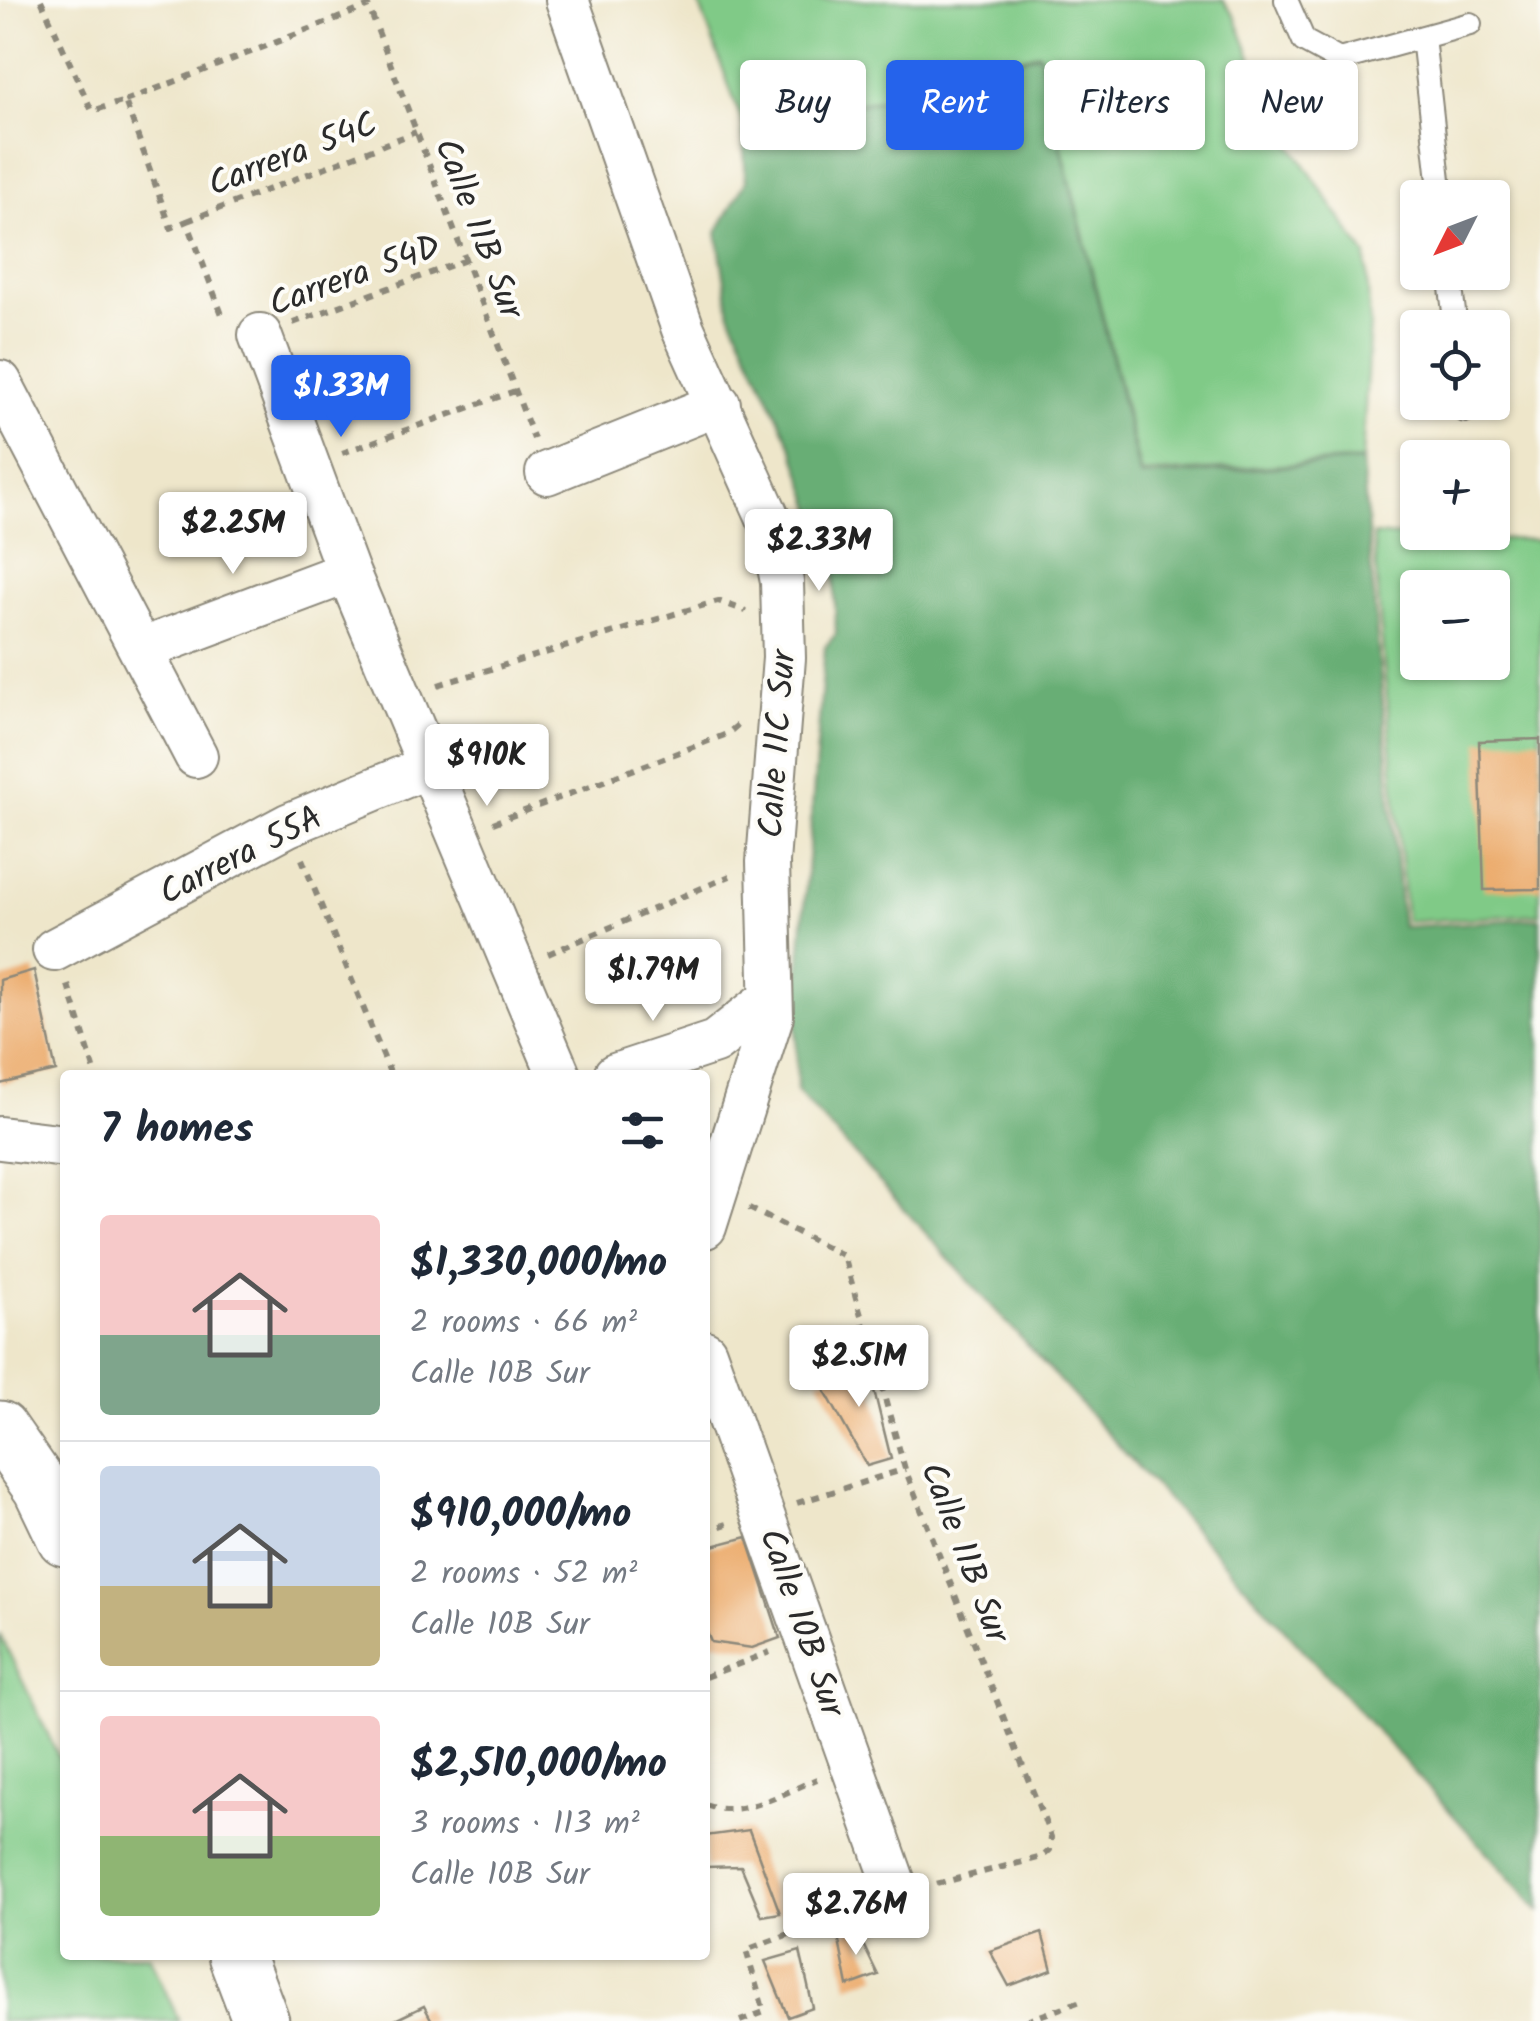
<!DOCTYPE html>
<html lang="en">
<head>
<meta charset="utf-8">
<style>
	:root { --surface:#fff; --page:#f2f2f3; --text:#1f2937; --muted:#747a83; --line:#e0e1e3; --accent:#2563eb }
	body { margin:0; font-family:Kalam,sans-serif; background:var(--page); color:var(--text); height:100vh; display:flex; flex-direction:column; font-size:38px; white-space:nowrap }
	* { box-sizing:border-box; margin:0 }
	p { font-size:32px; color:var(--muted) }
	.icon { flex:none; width:55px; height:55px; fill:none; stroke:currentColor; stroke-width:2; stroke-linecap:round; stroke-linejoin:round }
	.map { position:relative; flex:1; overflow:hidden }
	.panel { position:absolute; left:60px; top:1070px; width:650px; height:890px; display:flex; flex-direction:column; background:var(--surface); border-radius:10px; box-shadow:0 2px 8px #0004 }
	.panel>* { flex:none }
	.banner { position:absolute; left:740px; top:60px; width:650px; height:90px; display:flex; gap:20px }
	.needle { width:65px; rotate:228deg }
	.buttons { position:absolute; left:1400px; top:180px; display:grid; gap:20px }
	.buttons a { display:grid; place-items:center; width:110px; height:110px; border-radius:10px; background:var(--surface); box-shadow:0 2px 8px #0004; font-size:50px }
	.price { position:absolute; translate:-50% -85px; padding:0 22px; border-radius:10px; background:#fff; color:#222; font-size:32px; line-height:65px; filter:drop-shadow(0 2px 5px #0008) }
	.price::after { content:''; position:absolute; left:50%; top:60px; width:30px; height:22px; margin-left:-15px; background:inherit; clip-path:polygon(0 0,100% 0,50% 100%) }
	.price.current { background:var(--accent); color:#fff }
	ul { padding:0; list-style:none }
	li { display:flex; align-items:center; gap:30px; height:250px; padding:0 40px }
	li+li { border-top:2px solid var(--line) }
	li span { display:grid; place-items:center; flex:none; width:280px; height:200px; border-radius:10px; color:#555 }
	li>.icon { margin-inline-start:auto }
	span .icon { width:120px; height:120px; fill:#fffc; stroke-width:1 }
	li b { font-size:42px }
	h2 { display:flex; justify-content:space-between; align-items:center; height:120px; padding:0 40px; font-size:42px }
	.tag { padding:0 35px; border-radius:10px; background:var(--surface); box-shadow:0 2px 8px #0004; font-size:35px; line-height:90px }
	.tag.current { background:var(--accent); color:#fff }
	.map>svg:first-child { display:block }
	.green { fill:#80ca87; stroke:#567a59; stroke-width:2.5; fill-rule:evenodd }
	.forest { fill:#68ae74; stroke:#4a6c50; stroke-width:2.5 }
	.building { fill:#ecad6f }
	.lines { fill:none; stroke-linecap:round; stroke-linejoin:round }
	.lane-casing { stroke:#8c887a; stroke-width:26 }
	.street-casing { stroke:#8c887a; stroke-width:46 }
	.secondary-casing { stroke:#8c887a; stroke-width:59 }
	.path { stroke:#8c887a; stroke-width:6; stroke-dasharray:8 8; stroke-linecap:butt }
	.lane { stroke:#fff; stroke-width:22 }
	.street { stroke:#fff; stroke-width:42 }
	.secondary { stroke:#fff; stroke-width:55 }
	.labels { text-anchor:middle; stroke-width:8; stroke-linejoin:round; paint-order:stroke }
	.street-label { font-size:35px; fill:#2b2b2b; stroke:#fdfcf7 }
</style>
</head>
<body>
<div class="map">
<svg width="1540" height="2021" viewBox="0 0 1540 2021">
	<rect width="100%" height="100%" fill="#fdfcf7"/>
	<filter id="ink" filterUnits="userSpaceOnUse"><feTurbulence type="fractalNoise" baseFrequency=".01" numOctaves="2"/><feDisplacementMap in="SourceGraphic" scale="20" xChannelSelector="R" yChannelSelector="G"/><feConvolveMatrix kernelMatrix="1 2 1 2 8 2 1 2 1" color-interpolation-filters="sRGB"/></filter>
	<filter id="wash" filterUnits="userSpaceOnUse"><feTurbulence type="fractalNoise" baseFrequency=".0048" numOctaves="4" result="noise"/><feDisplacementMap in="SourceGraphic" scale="40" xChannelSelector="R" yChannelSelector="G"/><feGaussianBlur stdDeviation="2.25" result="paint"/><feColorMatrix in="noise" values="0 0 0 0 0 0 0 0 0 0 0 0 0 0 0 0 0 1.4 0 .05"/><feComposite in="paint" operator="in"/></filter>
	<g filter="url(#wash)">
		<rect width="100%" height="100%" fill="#eee6ca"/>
		<path class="green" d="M698 0H1223L1235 17 1278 125 1366 256 1370 324 1362 460 1141 474 1039 52 881 99 742 122Z
			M1373 535 1540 540V914L1406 922ZM1418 588H1492V662H1418Z
			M0 1634 65 1770V1955H149L179 2021H0Z"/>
		<path class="forest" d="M1039 54 1140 477 1362 461 1402 927 1540 918V1911L797 1091 796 1010 825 647 836 634 834 570 793 449 730 313 717 232 746 181 742 123 881 100Z"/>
		<g id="blocks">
			<path class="building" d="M1540 739V889L1484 890 1479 741Z
				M34 970 56 1071 0 1084V980Z
				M866 1358 891 1459 867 1466 819 1380Z
				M747 1537 780 1638 752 1648 711 1642 705 1628V1548Z
				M749 1830 780 1913 762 1916 741 1866 705 1867V1836Z
				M855 1928 878 1975 848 1986 838 1936Z
				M1042 1933 1052 1970 1009 1986 990 1951Z
				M800 1951 813 2008 788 2017 765 1961Z
				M424 2006 432 2021H393Z"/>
		</g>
	</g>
	<g filter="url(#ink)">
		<use href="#blocks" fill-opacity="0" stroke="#8c887a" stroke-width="2.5"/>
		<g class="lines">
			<g class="lane-casing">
				<path id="lane" d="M1286 0 1304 41 1339 60 1470 24
					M1423 37 1441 198
					M1449 272 1456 328
					M1464 402 1465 411"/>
			</g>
			<g class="street-casing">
				<path id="street" d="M567 0 683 329 770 522 782 582 784 658 768 862 772 1016 705 1227
					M260 335 348 572 559 1075
					M0 382 196 756
					M547 473 719 404
					M143 649 348 572
					M54 950 288 825 430 766
					M615 1075 715 1042 771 998
					M0 1138 65 1146
					M705 1352 898 1894"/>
			</g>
			<g class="secondary-casing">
				<path id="secondary" d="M0 1429 41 1488 65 1538
					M236 1955 261 2021"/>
			</g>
			<path class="path" d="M41 0 92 111 125 101 171 228 187 221 224 320
				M366 0 534 439
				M125 101 369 6
				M187 221 416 132
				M293 323 466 260
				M342 453 515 391
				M438 685 718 601 746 611
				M493 823 727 734 740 723
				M302 859 391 1075
				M548 954 730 876
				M68 985 96 1075
				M749 1208 844 1256 905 1469 1051 1837 1050 1850 1042 1857 936 1884
				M797 1503 905 1469
				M705 1531 727 1524
				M705 1677 770 1652
				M705 1805C742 1819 783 1793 817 1779
				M740 2021 764 2012 746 1950 862 1907
				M1026 2021 1086 1999"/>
			<use href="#lane" class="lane"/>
			<use href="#street" class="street"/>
			<use href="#secondary" class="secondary"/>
		</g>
	</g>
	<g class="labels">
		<g class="street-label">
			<text transform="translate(292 153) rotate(-21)" y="12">Carrera 54C</text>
			<text transform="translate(480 228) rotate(69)" y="12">Calle 11B Sur</text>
			<text transform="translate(354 274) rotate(-20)" y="12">Carrera 54D</text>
			<text transform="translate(776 744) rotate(-86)" y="12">Calle 11C Sur</text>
			<text transform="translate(240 854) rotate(-27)" y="12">Carrera 55A</text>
			<text transform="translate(966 1552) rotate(69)" y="12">Calle 11B Sur</text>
			<text transform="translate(803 1622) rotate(71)" y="12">Calle 10B Sur</text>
		</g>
	</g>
</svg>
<div class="buttons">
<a><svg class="needle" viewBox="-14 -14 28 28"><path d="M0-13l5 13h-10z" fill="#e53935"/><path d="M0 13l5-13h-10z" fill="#747a83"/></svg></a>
<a><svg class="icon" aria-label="locate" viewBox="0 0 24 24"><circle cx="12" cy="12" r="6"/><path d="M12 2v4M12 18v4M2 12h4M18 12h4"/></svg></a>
<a>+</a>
<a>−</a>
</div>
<b class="price current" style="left:341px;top:440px">$1.33M</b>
<b class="price" style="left:233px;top:577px">$2.25M</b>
<b class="price" style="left:819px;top:594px">$2.33M</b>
<b class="price" style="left:487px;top:809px">$910K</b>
<b class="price" style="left:653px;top:1024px">$1.79M</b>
<b class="price" style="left:859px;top:1410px">$2.51M</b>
<b class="price" style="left:856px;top:1958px">$2.76M</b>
<div class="banner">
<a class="tag">Buy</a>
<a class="tag current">Rent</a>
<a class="tag">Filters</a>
<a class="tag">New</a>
</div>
<section class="panel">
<h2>7 homes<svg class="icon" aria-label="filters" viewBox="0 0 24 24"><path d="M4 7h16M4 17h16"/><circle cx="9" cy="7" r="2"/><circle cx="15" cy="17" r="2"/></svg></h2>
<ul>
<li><span style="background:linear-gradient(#f6c9c9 60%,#7fa58c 0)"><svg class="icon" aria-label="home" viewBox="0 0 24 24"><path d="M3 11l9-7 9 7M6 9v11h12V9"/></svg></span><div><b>$1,330,000/mo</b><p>2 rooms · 66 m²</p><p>Calle 10B Sur</p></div></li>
<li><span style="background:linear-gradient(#c9d6e8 60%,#c2b280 0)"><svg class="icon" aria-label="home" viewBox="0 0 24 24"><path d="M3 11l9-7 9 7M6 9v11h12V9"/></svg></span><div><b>$910,000/mo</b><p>2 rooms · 52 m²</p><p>Calle 10B Sur</p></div></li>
<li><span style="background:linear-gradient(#f6c9c9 60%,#8fb573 0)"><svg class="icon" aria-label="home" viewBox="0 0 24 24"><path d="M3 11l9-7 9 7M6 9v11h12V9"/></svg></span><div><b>$2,510,000/mo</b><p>3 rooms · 113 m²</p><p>Calle 10B Sur</p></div></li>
</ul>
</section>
</div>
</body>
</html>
